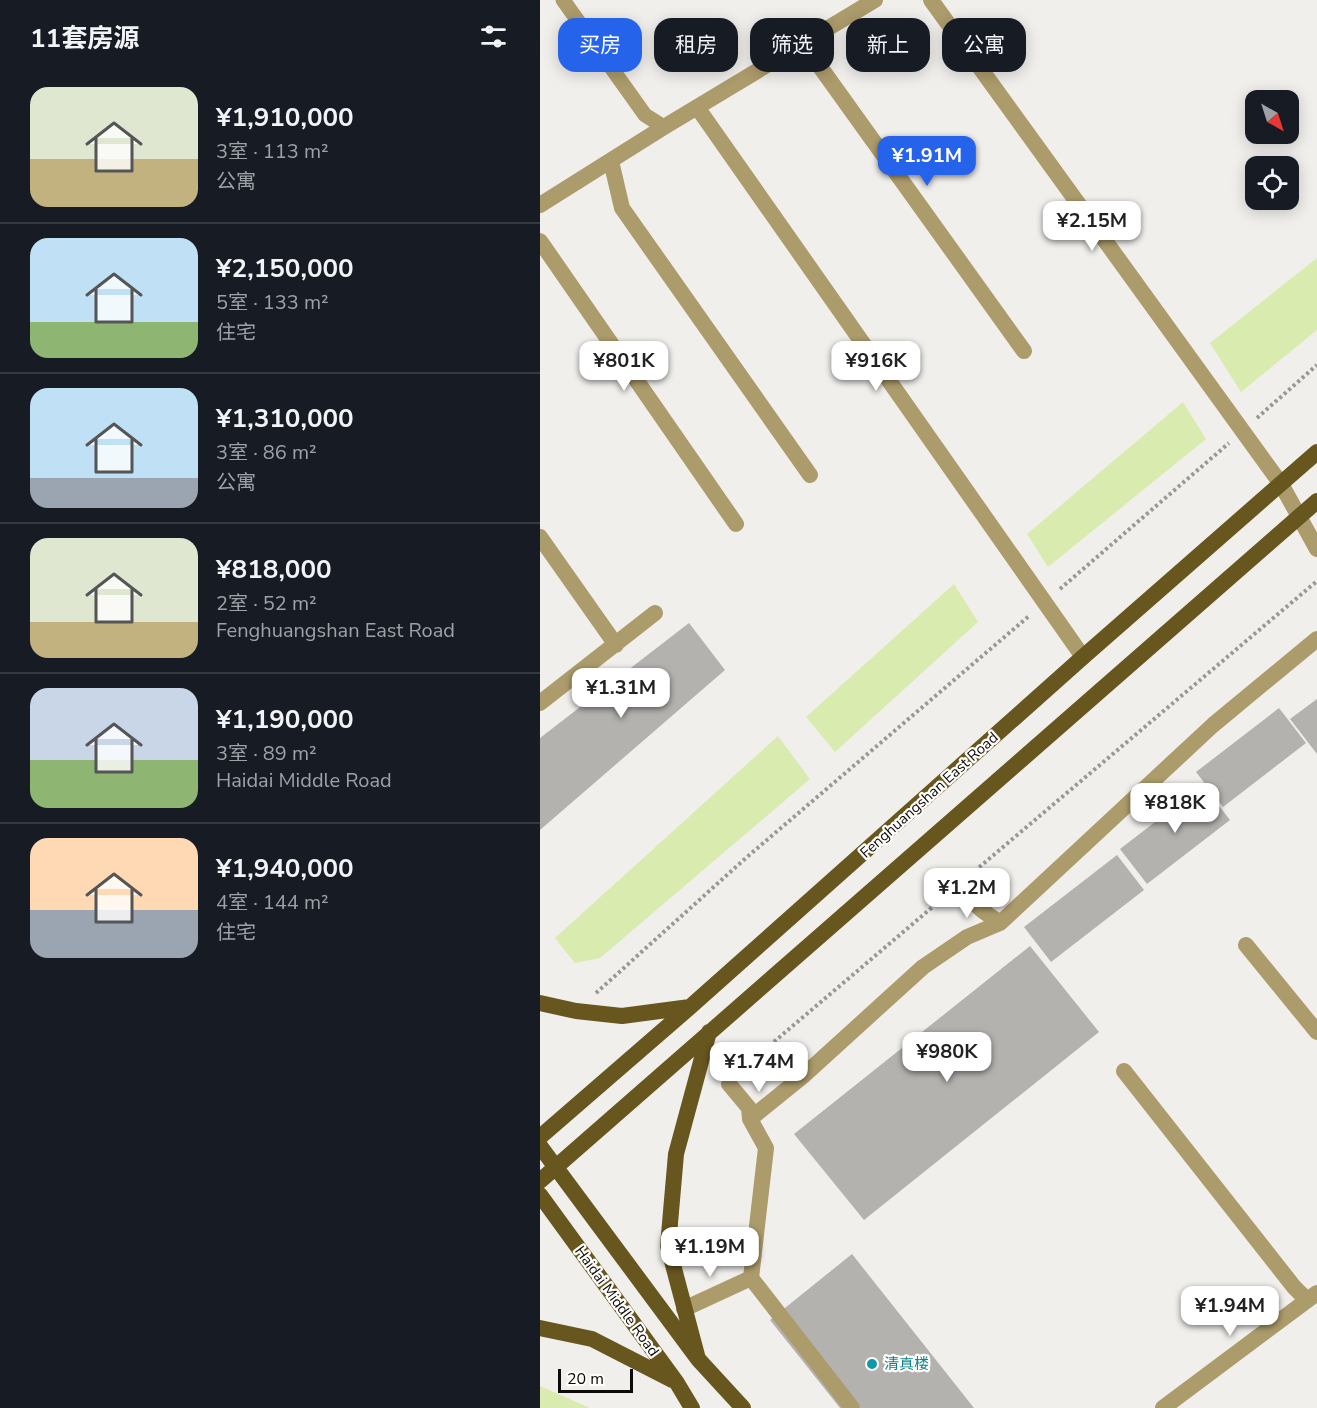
<!DOCTYPE html>
<html lang="zh">
<head>
<meta charset="utf-8">
<style>
	:root { --surface:#171b24; --page:#20242c; --text:#f1f3f6; --muted:#9ea1a6; --line:#363941; --accent:#2563eb }
	body { margin:0; font-family:"Nunito Sans","Noto Sans SC",sans-serif; background:var(--page); color:var(--text); height:100vh; display:flex; flex-direction:column; font-size:22px; white-space:nowrap }
	* { box-sizing:border-box; margin:0 }
	p { font-size:20px; color:var(--muted) }
	.icon { flex:none; width:33px; height:33px; fill:none; stroke:currentColor; stroke-width:2; stroke-linecap:round; stroke-linejoin:round }
	.map { position:relative; flex:1; overflow:hidden }
	.details { display:flex; flex-direction:column; background:var(--surface); width:540px }
	.details>* { flex:none }
	.top-card { position:absolute; left:18px; top:18px; width:570px; height:54px; display:flex; gap:12px }
	.needle { width:39px; rotate:141deg }
	.fabs { position:absolute; left:705px; top:90px; display:grid; gap:12px }
	.fabs a { display:grid; place-items:center; width:54px; height:54px; border-radius:12px; background:var(--surface); box-shadow:0 3px 15px #0003; font-size:30px }
	.scale { position:absolute; left:18px; bottom:15px; width:75px; box-sizing:border-box; padding-left:6px; border:3px solid #0c0b0a; border-top:0; font-size:16px; line-height:21px; white-space:nowrap; color:#0c0b0a; -webkit-text-stroke:4px #fefdf9; paint-order:stroke }
	.price { position:absolute; translate:-50% -51px; padding:0 14px; border-radius:12px; background:#fff; color:#222; font-size:20px; line-height:39px; filter:drop-shadow(0 2px 3px #0008) }
	.price::after { content:''; position:absolute; left:50%; top:36px; width:18px; height:14px; margin-left:-9px; background:inherit; clip-path:polygon(0 0,100% 0,50% 100%) }
	.price.selected { background:var(--accent); color:#fff }
	ul { padding:0; list-style:none }
	li { display:flex; align-items:center; gap:18px; height:150px; padding:0 30px }
	li+li { border-top:2px solid var(--line) }
	li span { display:grid; place-items:center; flex:none; width:168px; height:120px; border-radius:18px; color:#555 }
	li>.icon { margin-inline-start:auto }
	span .icon { width:72px; height:72px; fill:#fffc; stroke-width:1 }
	li b { font-size:26px }
	h2 { display:flex; justify-content:space-between; align-items:center; height:72px; padding:0 30px; font-size:26px }
	.tag { padding:0 21px; border-radius:18px; background:var(--surface); box-shadow:0 3px 15px #0003; font-size:21px; line-height:54px }
	.tag.selected { background:var(--accent); color:#fff }
	main { display:flex; flex:1; min-height:0 }
	.map>svg:first-child { display:block }
	.green { fill:#d9ebae }
	.building { fill:#b3b2af }
	.lines { fill:none; stroke-linecap:round; stroke-linejoin:round }
	.path { stroke:#999896; stroke-width:4; stroke-dasharray:3 3; stroke-linecap:butt }
	.service { stroke:#ac9b6b; stroke-width:15 }
	.minor { stroke:#ac9b6b; stroke-width:16 }
	.primary { stroke:#68561f; stroke-width:16 }
	.culture-dot { fill:#0f9aa8; stroke:#fefdf9; stroke-width:2 }
	.labels { text-anchor:middle; stroke-width:4.5; stroke-linejoin:round; paint-order:stroke }
	.street-label { font-size:15px; fill:#0c0b0a; stroke:#fefdf9 }
	.culture-label { font-size:15px; fill:#0d838f; stroke:#fefdf9; text-anchor:start }
</style>
</head>
<body>
<main>
<section class="details">
<h2>11套房源<svg class="icon" aria-label="filters" viewBox="0 0 24 24"><path d="M4 7h16M4 17h16"/><circle cx="9" cy="7" r="2"/><circle cx="15" cy="17" r="2"/></svg></h2>
<ul>
<li><span style="background:linear-gradient(#dfe7d0 60%,#c2b280 0)"><svg class="icon" aria-label="home" viewBox="0 0 24 24"><path d="M3 11l9-7 9 7M6 9v11h12V9"/></svg></span><div><b>¥1,910,000</b><p>3室 · 113 m²</p><p>公寓</p></div></li>
<li><span style="background:linear-gradient(#bfe0f5 70%,#8fb573 0)"><svg class="icon" aria-label="home" viewBox="0 0 24 24"><path d="M3 11l9-7 9 7M6 9v11h12V9"/></svg></span><div><b>¥2,150,000</b><p>5室 · 133 m²</p><p>住宅</p></div></li>
<li><span style="background:linear-gradient(#bfe0f5 75%,#9aa5b1 0)"><svg class="icon" aria-label="home" viewBox="0 0 24 24"><path d="M3 11l9-7 9 7M6 9v11h12V9"/></svg></span><div><b>¥1,310,000</b><p>3室 · 86 m²</p><p>公寓</p></div></li>
<li><span style="background:linear-gradient(#dfe7d0 70%,#c2b280 0)"><svg class="icon" aria-label="home" viewBox="0 0 24 24"><path d="M3 11l9-7 9 7M6 9v11h12V9"/></svg></span><div><b>¥818,000</b><p>2室 · 52 m²</p><p>Fenghuangshan East Road</p></div></li>
<li><span style="background:linear-gradient(#c9d6e8 60%,#8fb573 0)"><svg class="icon" aria-label="home" viewBox="0 0 24 24"><path d="M3 11l9-7 9 7M6 9v11h12V9"/></svg></span><div><b>¥1,190,000</b><p>3室 · 89 m²</p><p>Haidai Middle Road</p></div></li>
<li><span style="background:linear-gradient(#ffd9b3 60%,#9aa5b1 0)"><svg class="icon" aria-label="home" viewBox="0 0 24 24"><path d="M3 11l9-7 9 7M6 9v11h12V9"/></svg></span><div><b>¥1,940,000</b><p>4室 · 144 m²</p><p>住宅</p></div></li>
</ul>
</section>
<div class="map">
<svg width="777" height="1408" viewBox="0 0 777 1408">
	<rect width="100%" height="100%" fill="#f0efec"/>
	<path class="green" d="M777 258V330L701 392 670 343Z
		M643 402 666 439 508 567 487 534Z
		M414 584 438 622 295 752 266 717Z
		M238 736 270 779 60 958 35 963 15 938Z
		M0 1386 50 1408H0Z"/>
	<path class="building" d="M149 623 185 670 0 830V738Z
		M777 699V754L750 719Z
		M739 708 766 743 683 807 656 772Z
		M663 785 690 820 607 884 580 849Z
		M577 855 604 890 511 962 484 927Z
		M490 946 559 1032 324 1220 254 1134Z
		M312 1254 434 1408H300L230 1320Z"/>
	<g class="lines">
		<path class="path" d="M717 418 777 365
			M520 589 689 443
			M430 875 777 581
			M56 993 207 857 489 616
			M202 1069 402 899"/>
		<path class="service" d="M23 0 105 115 124 127"/>
		<path class="minor" d="M391 0 741 484 777 549
			M263 43 484 351
			M157 107 543 657
			M71 161 82 208 270 475
			M0 205 124 127 335 0
			M0 241 196 524
			M0 537 76 645
			M0 703 115 613
			M416 887 443 911 460 923
			M706 945 777 1032
			M584 1071 754 1287 767 1300
			M189 1084 209 1108 210 1119
			M144 1309 211 1278
			M312 1408 211 1278 226 1148 210 1119 263 1076 383 967 427 937 460 923 673 725 777 639
			M623 1408 777 1293"/>
		<path class="primary" d="M0 1003 36 1011 82 1016 150 1007
			M0 1137 150 1007 543 657 777 452
			M0 1146 158 1359 203 1408
			M0 1181 777 501
			M0 1195 137 1383 152 1408
			M0 1328 52 1339 132 1380
			M158 1359 128 1246 136 1154 169 1032"/>
	</g>
	<circle class="culture-dot" cx="332" cy="1364" r="6"/>
	<g class="labels">
		<g class="street-label">
			<text transform="translate(389 795) rotate(-42)" y="5">Fenghuangshan East Road</text>
			<text transform="translate(77 1301) rotate(54)" y="5">Haidai Middle Road</text>
		</g>
		<g class="culture-label">
			<text x="344" y="1369">清真楼</text>
		</g>
	</g>
</svg>
<div class="fabs">
<a><svg class="needle" viewBox="-14 -14 28 28"><path d="M0-13l5 13h-10z" fill="#e53935"/><path d="M0 13l5-13h-10z" fill="#9ea1a6"/></svg></a>
<a><svg class="icon" aria-label="locate" viewBox="0 0 24 24"><circle cx="12" cy="12" r="6"/><path d="M12 2v4M12 18v4M2 12h4M18 12h4"/></svg></a>
</div>
<div class="scale">20 m</div>
<b class="price selected" style="left:387px;top:187px">¥1.91M</b>
<b class="price" style="left:552px;top:252px">¥2.15M</b>
<b class="price" style="left:84px;top:392px">¥801K</b>
<b class="price" style="left:336px;top:392px">¥916K</b>
<b class="price" style="left:81px;top:719px">¥1.31M</b>
<b class="price" style="left:635px;top:834px">¥818K</b>
<b class="price" style="left:427px;top:919px">¥1.2M</b>
<b class="price" style="left:407px;top:1083px">¥980K</b>
<b class="price" style="left:219px;top:1093px">¥1.74M</b>
<b class="price" style="left:170px;top:1278px">¥1.19M</b>
<b class="price" style="left:690px;top:1337px">¥1.94M</b>
<div class="top-card">
<a class="tag selected">买房</a>
<a class="tag">租房</a>
<a class="tag">筛选</a>
<a class="tag">新上</a>
<a class="tag">公寓</a>
</div>
</div>
</main>
</body>
</html>
